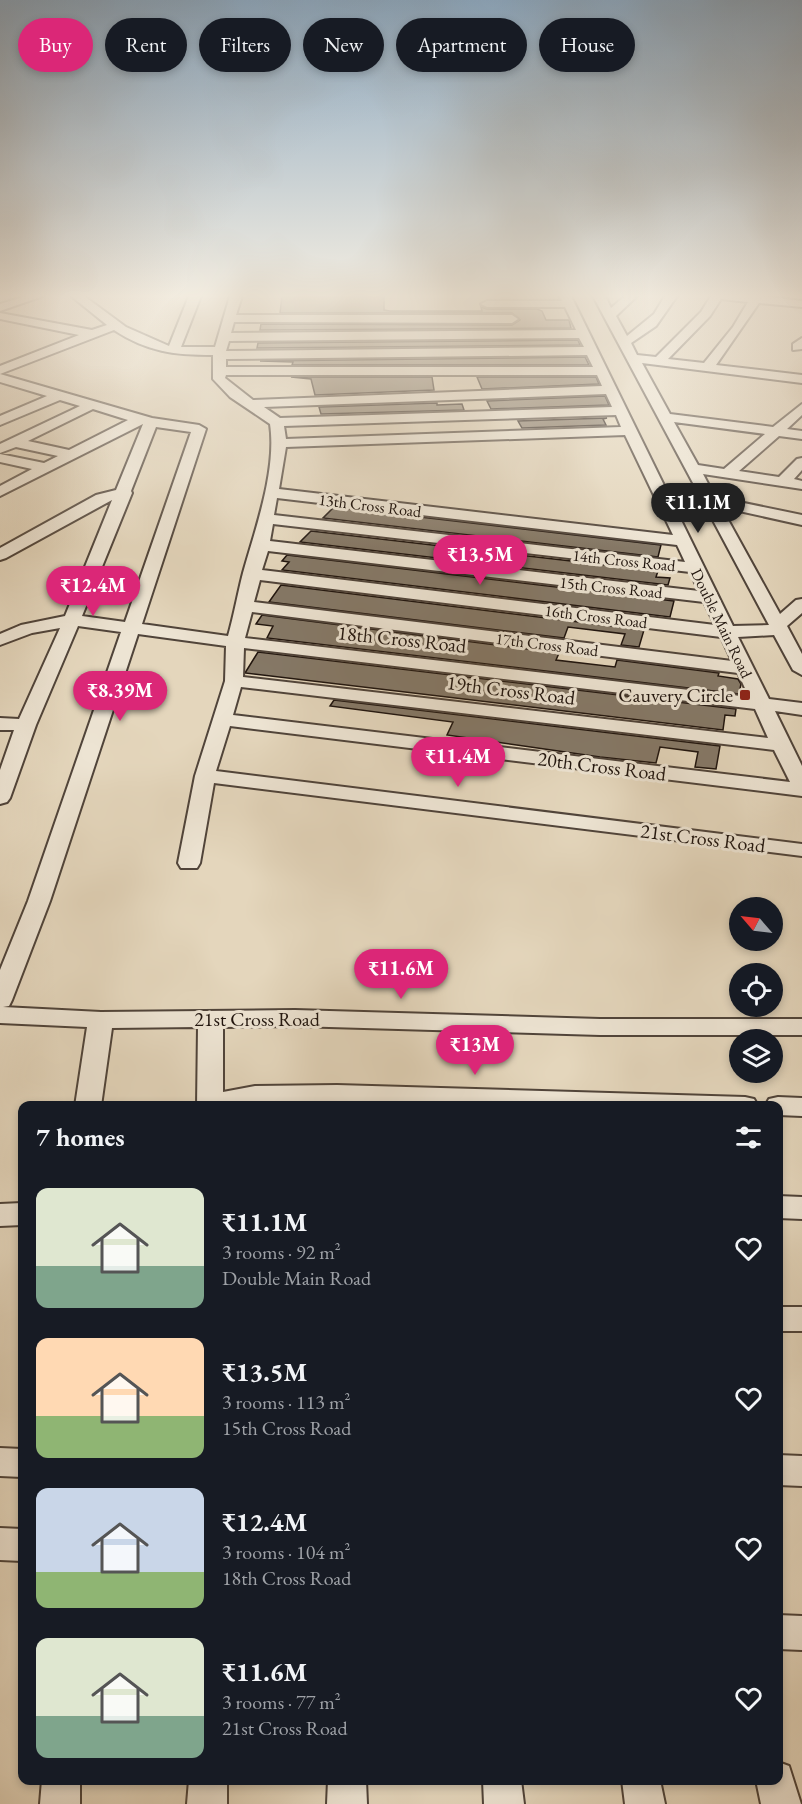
<!DOCTYPE html>
<html lang="en">
<head>
<meta charset="utf-8">
<style>
	:root { --surface:#171b24; --page:#20242c; --text:#f1f3f6; --muted:#9ea1a6; --accent:#db2777 }
	body { margin:0; font-family:"EB Garamond",serif; background:var(--page); color:var(--text); height:100vh; display:flex; flex-direction:column; font-size:22px; white-space:nowrap }
	* { box-sizing:border-box; margin:0 }
	p { font-size:20px; color:var(--muted) }
	.icon { flex:none; width:33px; height:33px; fill:none; stroke:currentColor; stroke-width:2; stroke-linecap:round; stroke-linejoin:round }
	.map { position:relative; flex:1; overflow:hidden }
	.details { position:absolute; left:18px; top:1101px; width:765px; height:684px; display:flex; flex-direction:column; background:var(--surface); border-radius:12px; box-shadow:0 3px 9px #0003 }
	.details>* { flex:none }
	.top-card { position:absolute; left:18px; top:18px; width:766px; height:54px; display:flex; gap:12px }
	.needle { width:39px; rotate:298deg }
	.controls { position:absolute; left:729px; top:897px; display:grid; gap:12px }
	.controls a { display:grid; place-items:center; width:54px; height:54px; border-radius:50%; background:var(--surface); box-shadow:0 3px 9px #0003; font-size:30px }
	.price { position:absolute; translate:-50% -51px; padding:0 14px; border-radius:21px; background:var(--accent); color:#fff; font-size:20px; line-height:39px; filter:drop-shadow(0 2px 3px #0008) }
	.price::after { content:''; position:absolute; left:50%; top:36px; width:18px; height:14px; margin-left:-9px; background:inherit; clip-path:polygon(0 0,100% 0,50% 100%) }
	.price.selected { background:#222; color:#fff }
	ul { padding:0; list-style:none }
	li { display:flex; align-items:center; gap:18px; height:150px; padding:0 18px }
	li span { display:grid; place-items:center; flex:none; width:168px; height:120px; border-radius:12px; color:#555 }
	li>.icon { margin-inline-start:auto }
	span .icon { width:72px; height:72px; fill:#fffc; stroke-width:1 }
	li b { font-size:26px }
	h2 { display:flex; justify-content:space-between; align-items:center; height:72px; padding:0 18px; font-size:26px }
	.pill { padding:0 21px; border-radius:27px; background:var(--surface); box-shadow:0 3px 9px #0003; font-size:21px; line-height:54px }
	.pill.selected { background:var(--accent); color:#fff }
	.map>svg:first-child { display:block }
	.building { fill:#857968; stroke:#1f140e; stroke-width:1.5 }
	.lines { fill:none; stroke-linecap:round; stroke-linejoin:round }
	.minor-casing { stroke:#50443a; stroke-width:4 }
	.minor { fill:#ede4d3; fill-rule:evenodd }
	.poi-dot { fill:#8f2418; stroke:#ede4d3; stroke-width:2 }
	.labels { text-anchor:middle; stroke-width:6; stroke-linejoin:round; paint-order:stroke }
	.far-street-label { font-size:16px; fill:#1f140e; stroke:#ede4d3 }
	.street-label { font-size:20px; fill:#1f140e; stroke:#ede4d3 }
	.poi-label { font-size:20px; fill:#1f140e; stroke:#ede4d3; text-anchor:end }
</style>
</head>
<body>
<div class="map">
<svg width="802" height="1804" viewBox="0 0 802 1804">
	<rect width="100%" height="100%" fill="#e4d6bc"/>
	<filter id="stains"><feTurbulence type="fractalNoise" baseFrequency=".00333" numOctaves="4"/><feColorMatrix values="0 0 0 0 .2 0 0 0 0 .09 0 0 0 0 .02 0 0 0 .5 -.17"/></filter>
	<radialGradient id="worn" r=".72"><stop offset=".6" stop-color="#630" stop-opacity="0"/><stop offset="1" stop-color="#630" stop-opacity=".3"/></radialGradient>
	<path class="building" d="M282 296H384V310L390 311H482L481 307 487 309H537L542 311 546 320H569L571 328 260 330 261 324 512 325 520 320 512 313H280Z
		M578 340 580 345 257 348 258 343Z
		M585 357 589 365H292L293 362 260 361Z
		M291 377H432L434 390 315 395 311 379Z
		M477 377H596L599 384 482 389Z
		M605 396 609 405 491 409 487 401Z
		M437 403V405L462 404 464 410 321 414 319 407Z
		M607 418 603 419 606 425 522 428 518 421Z
		M334 507 661 545 658 557 323 518Z
		M311 531 658 571 656 577 670 578 668 585 300 542Z
		M287 555 674 601 670 617 282 570 289 562 282 561Z
		M281 585 644 630 639 647 621 645 625 634 568 627 564 638 269 602Z
		M262 615 559 653 556 660 615 667 617 660 719 673 718 676 738 679 741 684 739 694 267 638 273 626 256 624Z
		M258 652 736 709 735 716 725 715 723 730 245 673Z
		M334 700 720 746 716 769 695 767 698 752 660 747 656 763 600 757 447 735 453 722 330 706Z"/>
	<g class="lines">
		<g class="minor-casing">
			<path id="minor" d="M26 296H43L0 311V304Z
				M71 296H84L126 327 169 346 189 296H201L181 347H215L230 296H242L236 315H512L518 319 512 323 234 322 231 333 576 330 565 307H487L481 304 487 301H562L559 296H571L733 626 769 625 593 296H605L611 308 625 296H637L616 316 627 336 654 314 665 296H677L656 326 631 343 637 355 656 357 701 312 711 296H763L802 301V307L759 303 716 365 802 375V383L642 363 670 414 773 427 802 404V415L787 429 802 431V439L779 436 739 471 779 477 797 459 802 458V470L794 479 802 481V489L703 474 715 497 802 515V525L721 507 780 614 796 600 802 599V613L787 626 802 654V675L793 670 774 635 738 637 769 699 802 703V715L775 711 802 766V796L230 726 216 771 802 844V856L214 783 200 863 197 868H181L178 863 195 776 225 681 226 646 138 634 50 901 12 1000 9 1006 3 1007 101 1012 295 1010 600 1019H802V1035H600L295 1026 223 1027V1092L255 1086 337 1085 745 1097 754 1099 758 1106 337 1103 197 1106 198 1027 112 1028 101 1106H75L87 1027 0 1023V970L28 901 121 632 78 626 36 725 10 798 7 802 0 804V770L14 730H0V718L19 719 60 628 32 633 0 645V634L21 625 65 616 112 500 6 558 0 560V548L96 495 116 490 143 424 0 496V486L32 469 0 462V454L44 463 58 456 16 447 0 453V444L80 406 60 400 0 425V416L47 396 0 382V374L152 418 199 425 206 429 142 624 228 636C234 615 238 592 243 573 255 530 277 470 270 424L230 397 213 379V355C174 355 148 352 114 330L0 374V366L79 335 0 319V313L92 330 107 325ZM721 299 748 302 733 327 704 363 668 359 710 316ZM579 338 584 347 226 351 229 341ZM587 355 593 367H226V359ZM226 375H597L602 386 253 400 225 378ZM606 394 612 407 280 418 264 407ZM93 409 128 420 69 450 28 441ZM616 415 621 427 286 439 284 426ZM674 422 765 434 724 469 698 465ZM156 427 191 432 125 622 82 616 132 493 131 491ZM625 435 673 535 279 489 286 447ZM277 498 677 545 685 562 274 515ZM273 524 690 572 699 591 270 541ZM268 551 704 602 715 625 262 570ZM260 580 721 637 732 661 254 602ZM252 612 738 673 749 697 245 638ZM244 648 755 709 768 738 243 677ZM241 687 774 750 790 782 233 715Z
				M802 338V349L793 350V344Z
				M778 1097 802 1098V1116L778 1115V1106H765L769 1099Z
				M778 1196 802 1197V1219L778 1218Z
				M22 1203V1225L0 1226V1204Z
				M778 1307H802V1331H778Z
				M0 1448 22 1449V1477L0 1476Z
				M778 1455 802 1456V1486L778 1485Z
				M0 1528 22 1529V1561L0 1560Z
				M778 1615 802 1616V1650L778 1649Z
				M778 1762 789 1766 801 1804H761L756 1780H778Z
				M42 1780H80V1804H40Z
				M189 1780H227V1804H187Z
				M328 1780H366L367 1804H327Z
				M483 1780H521L524 1804H484Z
				M622 1780H660L665 1804H625Z"/>
		</g>
		<use href="#minor" class="minor"/>
	</g>
	<linearGradient id="sky" x2="0" y2="1"><stop stop-color="#8ba7bf"/><stop offset="0.54" stop-color="#f3ede1"/><stop offset="1" stop-color="#f3ede1" stop-opacity="0"/></linearGradient>
	<rect width="802" height="548" fill="url(#sky)"/>
	<rect class="poi-dot" x="739" y="689" width="12" height="12" rx="3"/>
	<g class="labels">
		<g class="far-street-label">
			<text transform="translate(370 505) rotate(7)" y="6">13th Cross Road</text>
			<text transform="translate(624 560) rotate(6)" y="6">14th Cross Road</text>
			<text transform="translate(611 587) rotate(6)" y="6">15th Cross Road</text>
			<text transform="translate(596 616) rotate(7)" y="6">16th Cross Road</text>
			<text transform="translate(722 623) rotate(64)" y="6">Double Main Road</text>
			<text transform="translate(547 644) rotate(7)" y="6">17th Cross Road</text>
		</g>
		<g class="street-label">
			<text transform="translate(402 639) rotate(6)" y="7">18th Cross Road</text>
			<text transform="translate(511 690) rotate(7)" y="7">19th Cross Road</text>
			<text transform="translate(602 766) rotate(7)" y="7">20th Cross Road</text>
			<text transform="translate(703 838) rotate(7)" y="7">21st Cross Road</text>
			<text x="257" y="1026">21st Cross Road</text>
		</g>
		<g class="poi-label">
			<text x="733" y="702">Cauvery Circle</text>
		</g>
	</g>
	<rect width="100%" height="100%" filter="url(#stains)"/>
	<rect width="100%" height="100%" fill="url(#worn)"/>
</svg>
<div class="controls">
<a><svg class="needle" viewBox="-14 -14 28 28"><path d="M0-13l5 13h-10z" fill="#e53935"/><path d="M0 13l5-13h-10z" fill="#9ea1a6"/></svg></a>
<a><svg class="icon" aria-label="locate" viewBox="0 0 24 24"><circle cx="12" cy="12" r="6"/><path d="M12 2v4M12 18v4M2 12h4M18 12h4"/></svg></a>
<a><svg class="icon" aria-label="layers" viewBox="0 0 24 24"><path d="M12 4l9 5-9 5-9-5zM3 14l9 5 9-5"/></svg></a>
</div>
<b class="price selected" style="left:698px;top:534px">₹11.1M</b>
<b class="price" style="left:480px;top:586px">₹13.5M</b>
<b class="price" style="left:93px;top:617px">₹12.4M</b>
<b class="price" style="left:120px;top:722px">₹8.39M</b>
<b class="price" style="left:458px;top:788px">₹11.4M</b>
<b class="price" style="left:401px;top:1000px">₹11.6M</b>
<b class="price" style="left:475px;top:1076px">₹13M</b>
<div class="top-card">
<a class="pill selected">Buy</a>
<a class="pill">Rent</a>
<a class="pill">Filters</a>
<a class="pill">New</a>
<a class="pill">Apartment</a>
<a class="pill">House</a>
</div>
<section class="details">
<h2>7 homes<svg class="icon" aria-label="filters" viewBox="0 0 24 24"><path d="M4 7h16M4 17h16"/><circle cx="9" cy="7" r="2"/><circle cx="15" cy="17" r="2"/></svg></h2>
<ul>
<li><span style="background:linear-gradient(#dfe7d0 65%,#7fa58c 0)"><svg class="icon" aria-label="home" viewBox="0 0 24 24"><path d="M3 11l9-7 9 7M6 9v11h12V9"/></svg></span><div><b>₹11.1M</b><p>3 rooms · 92 m²</p><p>Double Main Road</p></div><svg class="icon" aria-label="heart" viewBox="0 0 24 24"><path d="M12 20l-8-8c-3-5 5-10 8-4 3-6 11-1 8 4z"/></svg></li>
<li><span style="background:linear-gradient(#ffd9b3 65%,#8fb573 0)"><svg class="icon" aria-label="home" viewBox="0 0 24 24"><path d="M3 11l9-7 9 7M6 9v11h12V9"/></svg></span><div><b>₹13.5M</b><p>3 rooms · 113 m²</p><p>15th Cross Road</p></div><svg class="icon" aria-label="heart" viewBox="0 0 24 24"><path d="M12 20l-8-8c-3-5 5-10 8-4 3-6 11-1 8 4z"/></svg></li>
<li><span style="background:linear-gradient(#c9d6e8 70%,#8fb573 0)"><svg class="icon" aria-label="home" viewBox="0 0 24 24"><path d="M3 11l9-7 9 7M6 9v11h12V9"/></svg></span><div><b>₹12.4M</b><p>3 rooms · 104 m²</p><p>18th Cross Road</p></div><svg class="icon" aria-label="heart" viewBox="0 0 24 24"><path d="M12 20l-8-8c-3-5 5-10 8-4 3-6 11-1 8 4z"/></svg></li>
<li><span style="background:linear-gradient(#dfe7d0 65%,#7fa58c 0)"><svg class="icon" aria-label="home" viewBox="0 0 24 24"><path d="M3 11l9-7 9 7M6 9v11h12V9"/></svg></span><div><b>₹11.6M</b><p>3 rooms · 77 m²</p><p>21st Cross Road</p></div><svg class="icon" aria-label="heart" viewBox="0 0 24 24"><path d="M12 20l-8-8c-3-5 5-10 8-4 3-6 11-1 8 4z"/></svg></li>
</ul>
</section>
</div>
</body>
</html>
